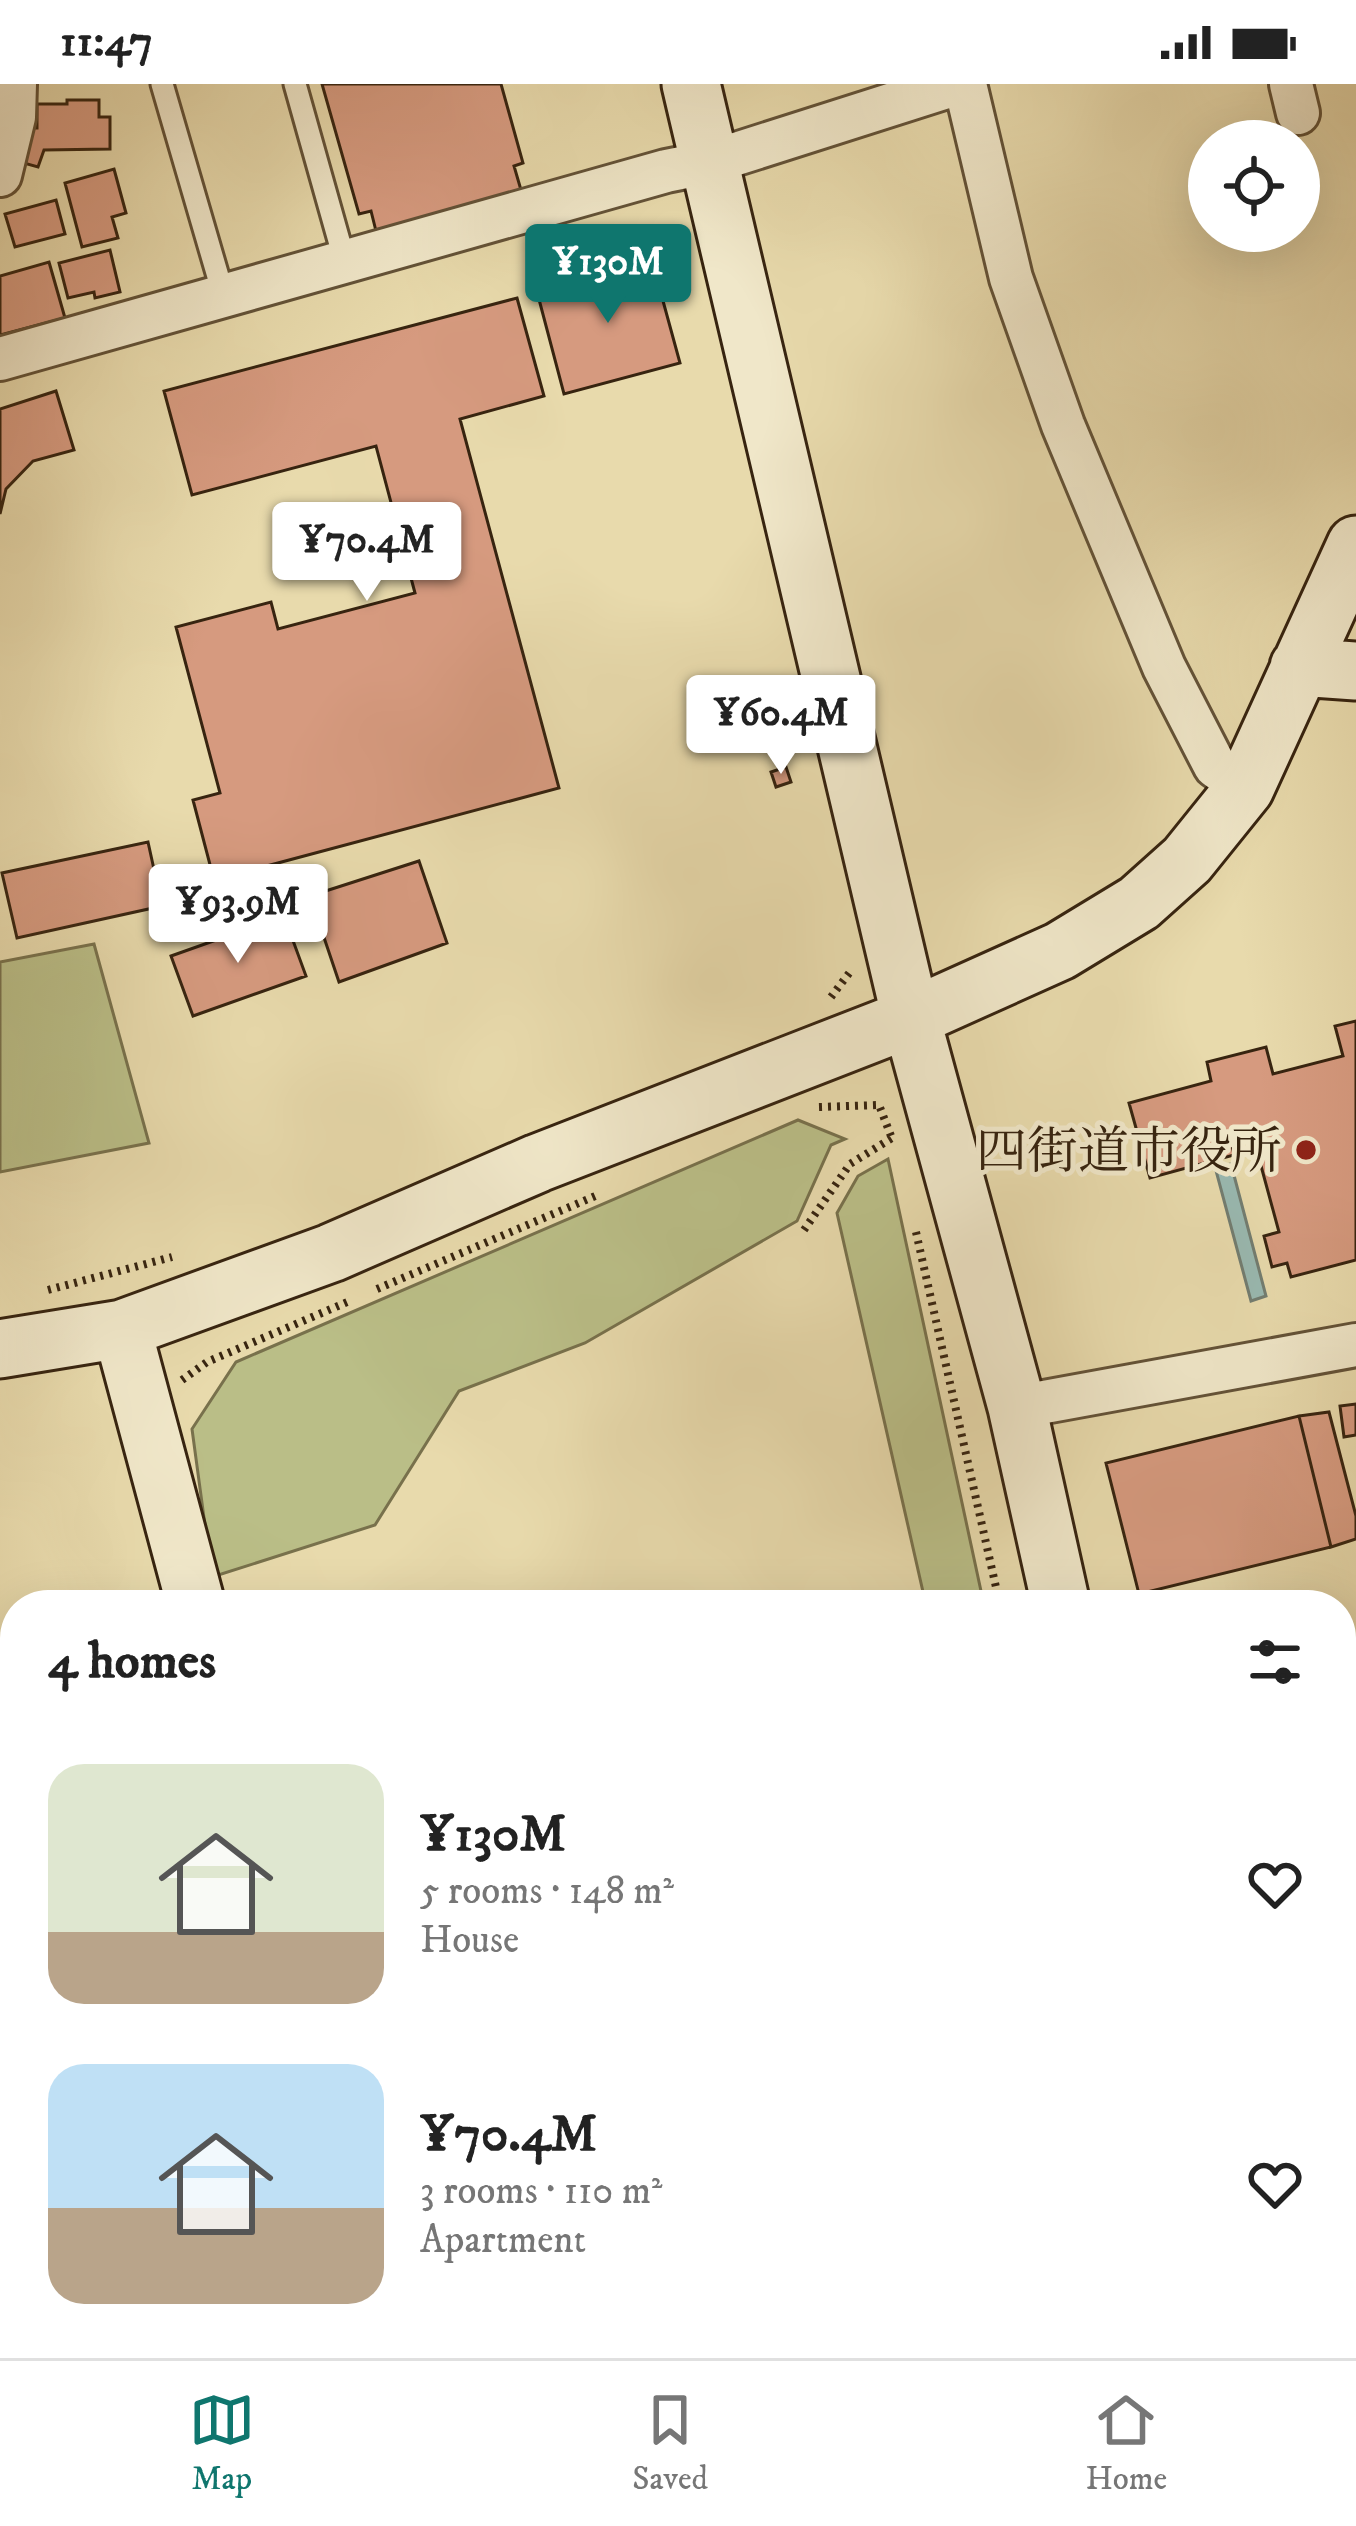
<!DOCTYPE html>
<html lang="en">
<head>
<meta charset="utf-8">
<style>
	:root { --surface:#fff; --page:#f2f2f2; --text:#222; --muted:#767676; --line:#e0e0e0; --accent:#0f766e }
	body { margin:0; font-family:"IM FELL DW Pica","Noto Serif JP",serif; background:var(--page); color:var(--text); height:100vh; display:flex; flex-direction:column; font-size:45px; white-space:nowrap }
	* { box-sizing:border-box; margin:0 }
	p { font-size:39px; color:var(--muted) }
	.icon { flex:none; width:66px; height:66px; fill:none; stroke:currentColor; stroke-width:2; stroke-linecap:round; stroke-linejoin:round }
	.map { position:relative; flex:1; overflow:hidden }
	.panel { position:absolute; left:0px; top:1506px; width:1356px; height:768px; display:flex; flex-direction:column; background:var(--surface); border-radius:48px 48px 0 0; box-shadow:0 12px 48px #0002 }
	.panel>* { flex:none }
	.fabs { position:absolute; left:1188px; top:36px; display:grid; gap:24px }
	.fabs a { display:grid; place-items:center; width:132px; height:132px; border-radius:50%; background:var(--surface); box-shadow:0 12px 48px #0002; font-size:60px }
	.price { position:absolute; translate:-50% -102px; padding:0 27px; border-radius:12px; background:#fff; color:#222; font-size:39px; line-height:78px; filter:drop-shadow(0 3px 6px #0008) }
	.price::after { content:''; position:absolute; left:50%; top:72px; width:36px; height:27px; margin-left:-18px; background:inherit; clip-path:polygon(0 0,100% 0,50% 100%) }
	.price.selected { background:var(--accent); color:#fff }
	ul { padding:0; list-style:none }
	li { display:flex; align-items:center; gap:36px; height:300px; padding:0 48px }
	li span { display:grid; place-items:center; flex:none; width:336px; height:240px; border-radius:36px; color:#555 }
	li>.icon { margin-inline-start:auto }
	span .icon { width:144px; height:144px; fill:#fffc; stroke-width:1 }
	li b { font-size:51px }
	h2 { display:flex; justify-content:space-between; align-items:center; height:144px; padding:0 48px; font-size:51px }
	.status { display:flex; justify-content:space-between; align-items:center; height:84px; padding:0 60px; background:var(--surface); direction:ltr }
	.status svg { height:33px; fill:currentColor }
	.tab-bar { display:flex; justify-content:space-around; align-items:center; height:168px; border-top:3px solid var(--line); background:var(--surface); font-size:33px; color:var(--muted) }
	.tab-bar a { display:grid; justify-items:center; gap:6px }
	.tab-bar .selected { color:var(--accent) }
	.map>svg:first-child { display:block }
	.green { fill:#babe87; stroke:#78714c; stroke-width:3 }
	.water { fill:#99b9b1; stroke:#727d71; stroke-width:3 }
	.building { fill:#d69a7f; stroke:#372410; stroke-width:3 }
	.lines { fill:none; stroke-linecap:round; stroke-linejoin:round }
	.lane-casing { stroke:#635237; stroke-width:27 }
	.street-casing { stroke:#635237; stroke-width:48 }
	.secondary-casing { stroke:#372410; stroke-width:63 }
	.path { stroke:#372410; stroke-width:8; stroke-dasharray:3 6; stroke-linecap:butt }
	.lane { stroke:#f0e7c9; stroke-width:21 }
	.street { stroke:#f0e7c9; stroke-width:42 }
	.secondary { stroke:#f0e7c9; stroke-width:57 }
	.poi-dot { fill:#8f2418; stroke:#f0e7c9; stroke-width:4.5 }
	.labels { text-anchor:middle; stroke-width:10; stroke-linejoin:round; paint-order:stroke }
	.poi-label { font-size:51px; fill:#372410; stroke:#f0e7c9; text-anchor:end }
</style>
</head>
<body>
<div class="status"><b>11:47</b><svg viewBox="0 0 49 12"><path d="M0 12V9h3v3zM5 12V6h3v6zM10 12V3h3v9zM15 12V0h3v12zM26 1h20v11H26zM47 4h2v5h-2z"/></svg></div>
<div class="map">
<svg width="1356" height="2274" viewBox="0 0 1356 2274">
	<rect width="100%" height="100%" fill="#e8daac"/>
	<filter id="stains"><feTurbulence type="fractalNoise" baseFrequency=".00167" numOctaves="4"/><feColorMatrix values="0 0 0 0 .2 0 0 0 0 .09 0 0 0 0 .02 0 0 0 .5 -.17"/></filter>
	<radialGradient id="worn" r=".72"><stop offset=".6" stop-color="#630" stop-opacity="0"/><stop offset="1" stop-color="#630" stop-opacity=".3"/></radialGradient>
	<path class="green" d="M94 860 149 1059 0 1088V878Z
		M798 1036 845 1055 831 1061 797 1137 585 1259 459 1307 375 1441 212 1493 192 1345 236 1278Z
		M888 1075 984 1521H926L837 1129 858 1092Z
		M1356 1990V2274H1306L1302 2259H1341V1993Z
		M953 2259H1168L1172 2274H956Z"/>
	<path class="water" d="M1231 1080 1266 1212 1251 1217 1215 1083Z"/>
	<path class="building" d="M322 0H501L523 79 514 82 521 106 376 147 371 127 359 130Z
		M67 16H99V33H110V65L44 66 38 83 20 78 26 44H37V20H67Z
		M114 85 126 129 112 133 118 154 82 163 65 99Z
		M56 116 65 150 15 163 5 130Z
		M110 166 120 208 95 214 94 208 68 214 59 179Z
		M651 173 680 279 564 310 536 204Z
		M49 178 65 234 0 251V192Z
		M517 214 544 312 460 335 559 704 214 796 193 716 220 709 176 543 271 518 278 545 415 509 376 362 192 411 164 307Z
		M56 307 74 366 33 377 6 405 0 430V325Z
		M786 683 791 698 776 703 771 688Z
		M148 758 162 822 17 854 2 789Z
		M419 777 447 859 339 898 310 812Z
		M284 832 306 892 193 932 171 872Z
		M1356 937V1176L1291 1193 1287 1179 1272 1183 1264 1152 1279 1148 1254 1056 1232 1061 1234 1071 1150 1094 1129 1019 1211 997 1207 978 1266 963 1273 990 1343 972 1335 942Z
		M1356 1320V1351L1344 1353 1340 1322Z
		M1329 1328 1356 1432V1455L1331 1463 1299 1332Z
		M1299 1332 1331 1463 1139 1510 1106 1379Z
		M15 1781V2259H211L215 2274H0V1785Z
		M507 2259H780L784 2274H511Z
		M837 2259H932L936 2274H840Z"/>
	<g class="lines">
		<g class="lane-casing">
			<path id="lane" d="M162 0 224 213
				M295 0 345 178
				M806 2259 809 2274
				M974 2259 978 2274"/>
		</g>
		<g class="street-casing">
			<path id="street" d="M965 0 1011 194 1063 341 1164 583 1215 682 1245 704
				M1291 0 1298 29
				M0 91 14 33 15 0
				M0 275 666 87 711 78 956 0
				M1017 1323 1356 1261
				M0 1728 15 1725
				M1341 1979 1356 1976"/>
		</g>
		<g class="secondary-casing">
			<path id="secondary" d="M691 0 911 934 1017 1323 1061 1521
				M1299 583 1356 587
				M122 1245 196 1521
				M0 1265 122 1245 331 1169 538 1079 911 934 1060 867 1139 819 1187 776 1245 704 1356 461
				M390 2259 394 2274
				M1229 2259 1233 2274"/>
		</g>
		<path class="path" d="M831 913 850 888
			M819 1023 879 1021 891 1052
			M804 1146 850 1080 892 1054
			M916 1148 1000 1521
			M377 1205 600 1110
			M48 1206 172 1173
			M182 1296 207 1278 352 1216
			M1341 2152 1356 2153
			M459 2259 461 2274
			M1096 2259 1100 2274
			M1115 2259 1119 2274"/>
		<use href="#lane" class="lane"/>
		<use href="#street" class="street"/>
		<use href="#secondary" class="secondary"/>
	</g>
	<circle class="poi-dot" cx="1306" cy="1066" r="12"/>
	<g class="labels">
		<g class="poi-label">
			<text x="1282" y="1084">四街道市役所</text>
		</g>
	</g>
	<rect width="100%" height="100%" filter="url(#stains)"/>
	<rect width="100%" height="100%" fill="url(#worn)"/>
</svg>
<div class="fabs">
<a><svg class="icon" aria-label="locate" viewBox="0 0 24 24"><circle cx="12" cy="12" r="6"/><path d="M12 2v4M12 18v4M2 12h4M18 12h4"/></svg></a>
</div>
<b class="price selected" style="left:608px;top:242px">¥130M</b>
<b class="price" style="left:367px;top:520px">¥70.4M</b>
<b class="price" style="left:781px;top:693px">¥60.4M</b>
<b class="price" style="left:238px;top:882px">¥93.9M</b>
<section class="panel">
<h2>4 homes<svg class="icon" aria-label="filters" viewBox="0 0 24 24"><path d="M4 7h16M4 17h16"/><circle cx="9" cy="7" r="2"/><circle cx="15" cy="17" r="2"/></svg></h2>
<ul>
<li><span style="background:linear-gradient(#dfe7d0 70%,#b9a48a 0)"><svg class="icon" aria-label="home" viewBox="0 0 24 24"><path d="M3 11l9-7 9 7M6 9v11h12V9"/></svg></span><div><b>¥130M</b><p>5 rooms · 148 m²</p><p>House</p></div><svg class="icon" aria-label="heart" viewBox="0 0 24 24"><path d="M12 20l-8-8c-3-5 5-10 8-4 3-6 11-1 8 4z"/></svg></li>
<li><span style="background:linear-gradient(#bfe0f5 60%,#b9a48a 0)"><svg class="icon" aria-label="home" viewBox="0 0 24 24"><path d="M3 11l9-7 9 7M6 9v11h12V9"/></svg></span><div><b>¥70.4M</b><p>3 rooms · 110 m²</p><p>Apartment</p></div><svg class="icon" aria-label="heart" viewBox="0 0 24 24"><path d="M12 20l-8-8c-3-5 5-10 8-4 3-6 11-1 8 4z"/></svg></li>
</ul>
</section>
</div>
<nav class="tab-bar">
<a class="selected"><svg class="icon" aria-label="map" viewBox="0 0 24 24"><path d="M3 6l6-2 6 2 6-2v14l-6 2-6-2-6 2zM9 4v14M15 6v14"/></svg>Map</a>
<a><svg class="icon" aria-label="saved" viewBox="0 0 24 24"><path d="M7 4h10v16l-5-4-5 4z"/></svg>Saved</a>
<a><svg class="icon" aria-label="home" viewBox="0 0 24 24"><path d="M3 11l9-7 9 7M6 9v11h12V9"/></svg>Home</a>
</nav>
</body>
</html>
